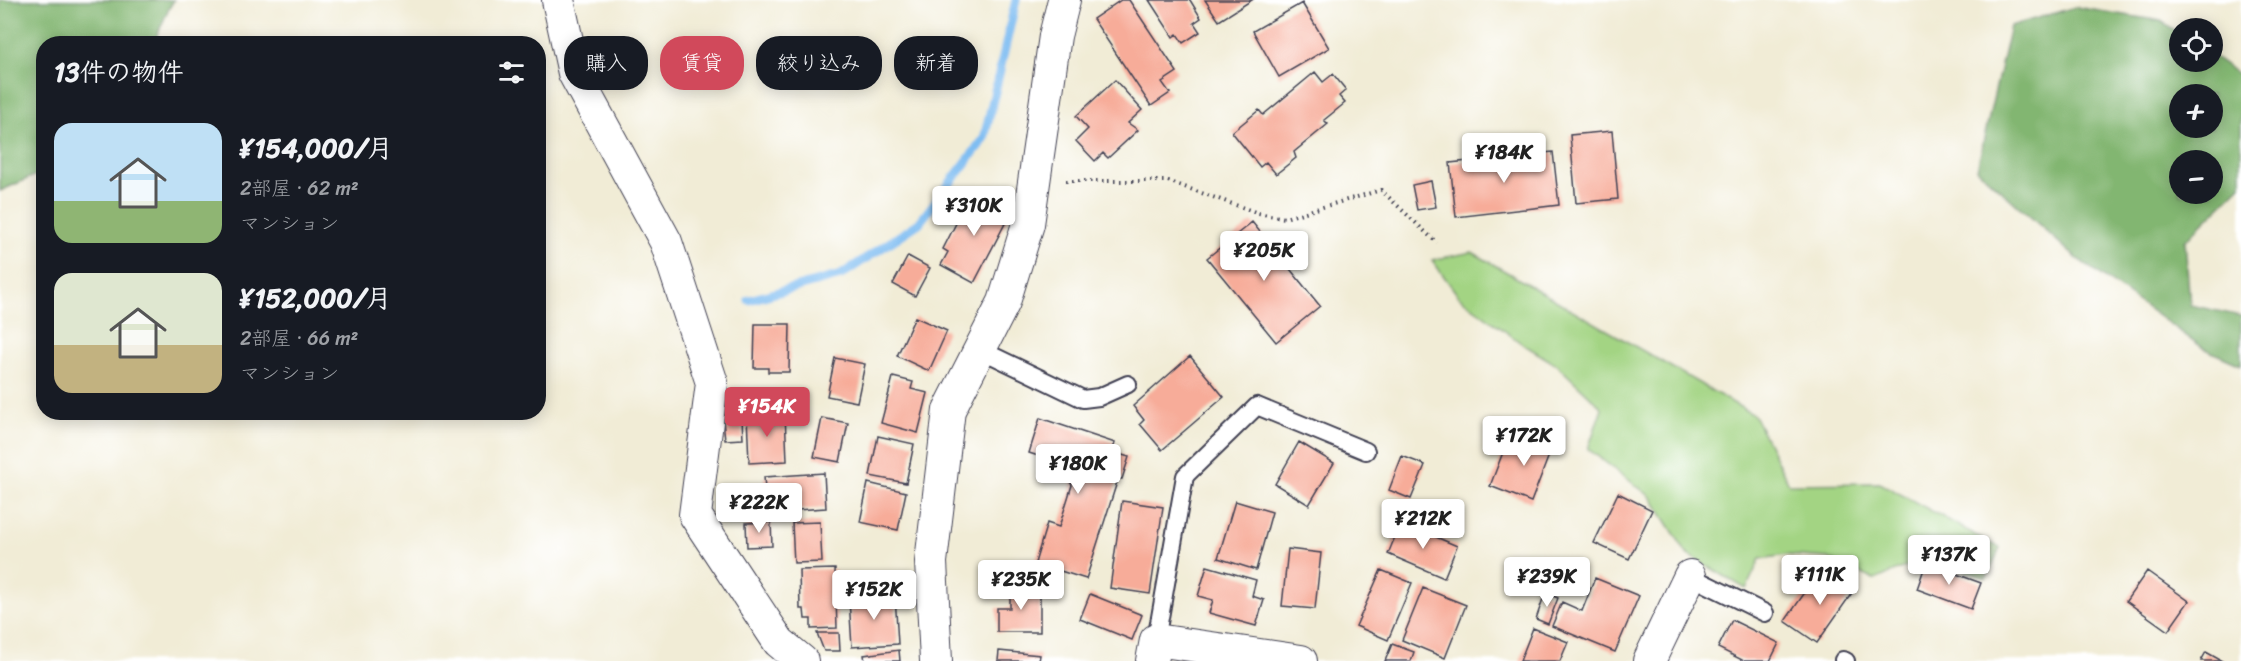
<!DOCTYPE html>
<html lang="ja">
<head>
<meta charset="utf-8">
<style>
	:root { --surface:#171b24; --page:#242831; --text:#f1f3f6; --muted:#9ea1a6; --accent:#d1495b }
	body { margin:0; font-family:Sriracha,"Klee One",sans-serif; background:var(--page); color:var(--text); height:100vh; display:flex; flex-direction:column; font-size:22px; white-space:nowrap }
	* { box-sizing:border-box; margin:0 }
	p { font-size:20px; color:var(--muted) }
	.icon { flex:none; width:33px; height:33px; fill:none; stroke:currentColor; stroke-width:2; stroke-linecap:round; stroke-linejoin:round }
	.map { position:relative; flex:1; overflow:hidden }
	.details { position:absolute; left:36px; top:36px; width:510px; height:384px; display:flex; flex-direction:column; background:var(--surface); border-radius:24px; box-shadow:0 3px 15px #0003 }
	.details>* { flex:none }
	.guide { position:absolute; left:564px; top:36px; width:570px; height:54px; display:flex; gap:12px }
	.buttons { position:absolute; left:2169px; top:18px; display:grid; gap:12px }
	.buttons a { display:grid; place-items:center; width:54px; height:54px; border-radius:50%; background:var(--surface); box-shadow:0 3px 15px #0003; font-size:30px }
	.price { position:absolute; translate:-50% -51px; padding:0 14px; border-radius:6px; background:#fff; color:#222; font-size:20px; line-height:39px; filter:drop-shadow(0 2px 3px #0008) }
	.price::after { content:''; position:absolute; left:50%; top:36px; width:18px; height:14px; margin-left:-9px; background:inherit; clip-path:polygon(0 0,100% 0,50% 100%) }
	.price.active { background:var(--accent); color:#fff }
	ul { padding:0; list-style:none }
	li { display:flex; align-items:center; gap:18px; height:150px; padding:0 18px }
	li span { display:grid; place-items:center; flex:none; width:168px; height:120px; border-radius:18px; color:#555 }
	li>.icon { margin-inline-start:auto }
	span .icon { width:72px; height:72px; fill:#fffc; stroke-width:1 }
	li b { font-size:26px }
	h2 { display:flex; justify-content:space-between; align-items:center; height:72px; padding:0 18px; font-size:26px }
	.tag { padding:0 21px; border-radius:24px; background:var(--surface); box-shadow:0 3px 15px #0003; font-size:21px; line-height:54px }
	.tag.active { background:var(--accent); color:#fff }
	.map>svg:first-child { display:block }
	.green { fill:#a3d483; stroke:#627b5f; stroke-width:1.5 }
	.forest { fill:#82b671; stroke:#526c56; stroke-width:1.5; fill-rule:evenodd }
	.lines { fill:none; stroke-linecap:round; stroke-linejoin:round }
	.stream { stroke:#7fbdf2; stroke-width:9 }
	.building { fill:#f7ac99 }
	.service-casing { stroke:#414052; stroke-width:20 }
	.minor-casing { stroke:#414052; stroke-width:34 }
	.path { stroke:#414052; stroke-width:4; stroke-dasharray:1.5 4.5; stroke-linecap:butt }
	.service { stroke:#fff; stroke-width:16 }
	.minor { stroke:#fff; stroke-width:32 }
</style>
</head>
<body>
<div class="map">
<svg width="2241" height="661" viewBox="0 0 2241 661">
	<rect width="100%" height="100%" fill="#fff"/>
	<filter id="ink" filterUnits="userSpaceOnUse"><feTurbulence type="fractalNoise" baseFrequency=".0167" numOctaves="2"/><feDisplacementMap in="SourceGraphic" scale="12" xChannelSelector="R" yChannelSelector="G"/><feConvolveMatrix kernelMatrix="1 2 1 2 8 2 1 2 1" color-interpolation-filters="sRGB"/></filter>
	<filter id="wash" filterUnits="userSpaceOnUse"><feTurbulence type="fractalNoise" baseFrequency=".008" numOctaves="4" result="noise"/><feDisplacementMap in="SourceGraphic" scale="24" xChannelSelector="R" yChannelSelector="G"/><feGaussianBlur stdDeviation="1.35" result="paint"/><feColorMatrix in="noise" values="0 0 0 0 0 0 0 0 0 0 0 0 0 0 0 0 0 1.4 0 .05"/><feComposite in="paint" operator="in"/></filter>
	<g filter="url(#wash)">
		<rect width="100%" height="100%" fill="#f1ecd6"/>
		<path class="green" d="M1472 252 1754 415 1789 484 1880 483 2000 548 1986 578 1927 557 1875 580 1828 558 1787 555 1760 559 1746 589 1687 554 1651 497 1588 449 1602 408 1557 365 1521 343 1459 297 1432 260Z"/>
		<path class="forest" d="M0 0H174L168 10 154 43 44 44 43 172 0 191Z
			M2075 7 2161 21 2179 33 2180 62H2212L2213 56 2241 76V186L2185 241 2190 305 2241 316V365L2205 349 2075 257 1977 169 2010 26ZM2180 94H2212V128H2180ZM2180 160H2212V194H2180Z"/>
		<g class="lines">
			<path class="stream" d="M749 300 841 275 919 223 984 139 1016 0"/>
		</g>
		<g id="blocks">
			<path class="building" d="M1121 0H1129L1177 72 1162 82 1170 93 1151 106 1093 19Z
				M1149 0H1190L1201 18 1194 23 1200 32 1183 43 1177 34 1173 37Z
				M1205 0H1252L1219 21Z
				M1302 3 1329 48 1279 77 1253 31Z
				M1315 72 1323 82 1333 74 1346 90 1339 96 1345 103 1324 120 1328 124 1294 152 1296 158 1276 174 1266 162 1260 167 1232 132 1259 110 1263 115Z
				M1115 80 1142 110 1128 123 1138 130 1108 158 1103 153 1095 161 1076 141 1088 129 1076 116Z
				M1612 131 1618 199 1576 203 1570 135Z
				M1553 152 1559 205 1456 217 1450 163Z
				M1431 181 1436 207 1417 210 1412 185Z
				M972 192 1011 212 974 283 941 265 948 252 943 249Z
				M1252 222 1320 306 1276 342 1207 258Z
				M908 256 930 268 915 296 893 284Z
				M915 317 947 331 929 371 897 356Z
				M755 324H790L789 372H768V368H754Z
				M1190 356 1224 397 1162 450 1140 424 1144 420 1133 406Z
				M835 358 865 364 857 402 827 396Z
				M893 377 913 382 911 389 928 393 918 433 881 423Z
				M785 414 787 461 749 463 747 415Z
				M742 418 743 439 725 440 723 419Z
				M822 418 848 423 840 462 814 457Z
				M1040 418 1115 443 1112 452 1129 457 1122 479H1118L1086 579 1035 563 1047 523 1059 527 1072 485 1057 462 1029 453Z
				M1533 428 1556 437 1531 502 1490 486 1505 447 1523 454Z
				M878 436 914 444 906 483 870 476Z
				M1299 442 1334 463 1309 505 1275 484Z
				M1402 456 1425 465 1411 499 1389 490Z
				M824 473 826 508 767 512 764 477Z
				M868 483 906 492 898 530 860 522Z
				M1618 493 1652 510 1629 559 1594 543Z
				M1122 501 1163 507 1150 594 1110 588Z
				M1235 501 1272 512 1256 570 1218 558Z
				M771 522 772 546 747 547 746 523Z
				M820 522 822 562 794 563 792 523Z
				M1401 522 1457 546 1444 578 1388 554Z
				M1288 549 1321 553 1315 609 1282 606Z
				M1926 563 1981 583 1971 609 1917 589Z
				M1207 566 1256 580 1252 596 1264 600 1256 626 1209 613 1213 600 1198 596Z
				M1822 568 1854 590 1817 643 1785 621Z
				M835 569 837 628 811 629V619H805L804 609H800L799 570Z
				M1381 570 1412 583 1388 640 1356 626Z
				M2147 571 2189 601 2168 631 2126 601Z
				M1595 578 1639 596 1615 652 1552 626 1562 602 1582 611Z
				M1010 587H1040V632H997V608H1010Z
				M1423 588 1466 605 1445 658 1402 640Z
				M1545 593 1558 598 1548 624 1536 619Z
				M1090 594 1142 615 1132 640 1080 619Z
				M895 595 898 644 852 647 849 599Z
				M1732 620 1779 643 1770 661H1744L1718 648Z
				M1533 628 1568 642 1560 661H1520Z
				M817 633H839L840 651H824Z
				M1392 644 1414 652 1411 661H1385Z
				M899 650 900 661H865L864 655Z
				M999 651 1040 655 1039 661H998Z
				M2206 652 2222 661H2201Z"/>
		</g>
	</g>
	<g filter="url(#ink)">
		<use href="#blocks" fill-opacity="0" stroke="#414052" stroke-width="1.5"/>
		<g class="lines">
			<g class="service-casing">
				<path id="service" d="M979 349 1083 399 1099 397 1128 384
					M1690 576 1765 613
					M1156 640 1185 476 1257 406 1366 451
					M1843 660 1846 661"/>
			</g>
			<g class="minor-casing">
				<path id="minor" d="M558 0 574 73 666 242 712 383 695 515 779 642 802 661
					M936 661 931 562 949 410 1004 302 1028 224 1055 36 1064 0
					M1152 661 1156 640 1301 661
					M1649 661 1690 576"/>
			</g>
			<path class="path" d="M1066 181H1168L1258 213 1285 218 1381 190 1437 243"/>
			<use href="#service" class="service"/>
			<use href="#minor" class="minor"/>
		</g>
	</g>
</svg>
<div class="buttons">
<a><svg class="icon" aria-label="locate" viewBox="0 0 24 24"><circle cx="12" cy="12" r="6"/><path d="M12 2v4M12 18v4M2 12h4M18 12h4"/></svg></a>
<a>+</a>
<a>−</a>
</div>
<b class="price" style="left:1504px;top:184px">¥184K</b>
<b class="price" style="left:974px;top:237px">¥310K</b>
<b class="price" style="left:1264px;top:282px">¥205K</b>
<b class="price active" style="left:767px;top:438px">¥154K</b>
<b class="price" style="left:1524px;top:467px">¥172K</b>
<b class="price" style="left:1078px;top:495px">¥180K</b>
<b class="price" style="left:759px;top:534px">¥222K</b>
<b class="price" style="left:1423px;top:550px">¥212K</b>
<b class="price" style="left:1949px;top:586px">¥137K</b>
<b class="price" style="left:1820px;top:606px">¥111K</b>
<b class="price" style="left:1547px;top:608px">¥239K</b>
<b class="price" style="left:1021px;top:611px">¥235K</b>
<b class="price" style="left:874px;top:621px">¥152K</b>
<div class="guide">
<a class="tag">購入</a>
<a class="tag active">賃貸</a>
<a class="tag">絞り込み</a>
<a class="tag">新着</a>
</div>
<section class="details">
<h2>13件の物件<svg class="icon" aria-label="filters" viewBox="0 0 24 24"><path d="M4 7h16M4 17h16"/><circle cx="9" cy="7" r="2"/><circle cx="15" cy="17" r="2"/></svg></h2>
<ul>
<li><span style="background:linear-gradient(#bfe0f5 65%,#8fb573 0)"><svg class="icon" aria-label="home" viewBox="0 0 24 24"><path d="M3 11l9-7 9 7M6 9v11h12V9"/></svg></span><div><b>¥154,000/月</b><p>2部屋 · 62 m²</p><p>マンション</p></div></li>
<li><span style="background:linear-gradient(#dfe7d0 60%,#c2b280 0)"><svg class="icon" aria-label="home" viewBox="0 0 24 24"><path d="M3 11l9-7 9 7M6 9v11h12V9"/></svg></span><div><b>¥152,000/月</b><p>2部屋 · 66 m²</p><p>マンション</p></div></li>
</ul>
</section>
</div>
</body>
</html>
